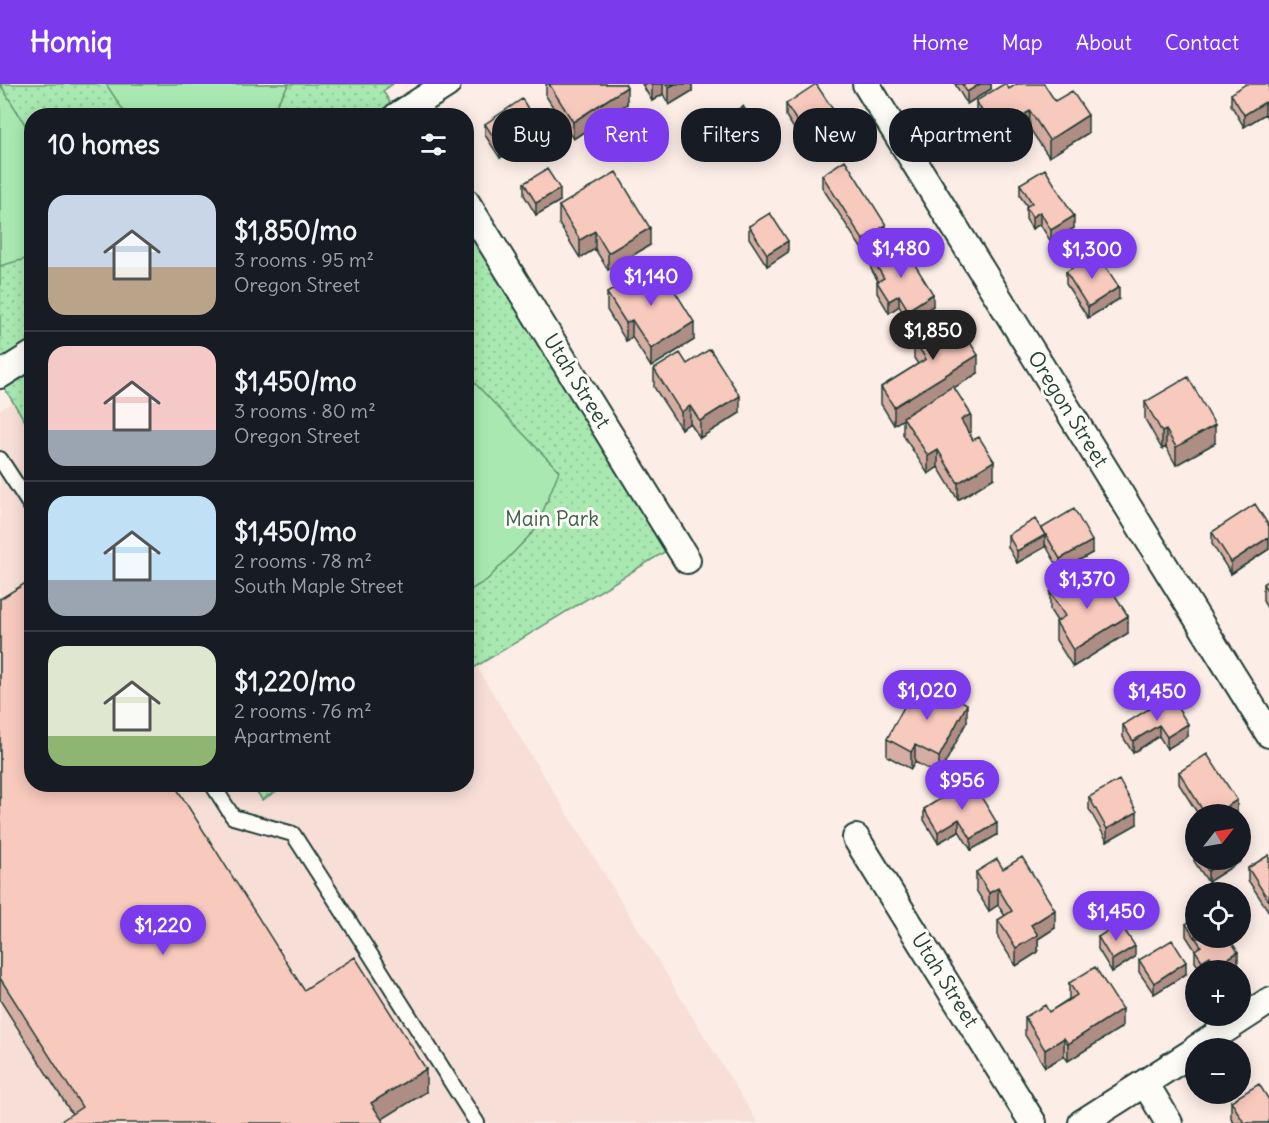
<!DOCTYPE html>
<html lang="en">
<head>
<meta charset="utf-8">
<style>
	:root { --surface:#171b24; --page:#20242c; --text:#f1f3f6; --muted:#9ea1a6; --line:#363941; --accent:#7c3aed }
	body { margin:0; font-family:Delius,sans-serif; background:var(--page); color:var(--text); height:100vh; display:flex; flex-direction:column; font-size:22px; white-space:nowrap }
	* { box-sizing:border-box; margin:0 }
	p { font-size:20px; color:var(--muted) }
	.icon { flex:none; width:33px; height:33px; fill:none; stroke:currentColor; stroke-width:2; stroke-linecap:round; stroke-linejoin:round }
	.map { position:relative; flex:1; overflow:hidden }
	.panel { position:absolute; left:24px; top:24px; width:450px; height:684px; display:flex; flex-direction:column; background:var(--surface); border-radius:24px; box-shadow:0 3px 15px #0003 }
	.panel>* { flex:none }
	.top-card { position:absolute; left:492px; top:24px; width:570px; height:54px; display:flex; gap:12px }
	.needle { width:39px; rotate:59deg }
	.buttons { position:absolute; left:1185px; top:720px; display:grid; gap:12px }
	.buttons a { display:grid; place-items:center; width:66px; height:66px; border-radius:50%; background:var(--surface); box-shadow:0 3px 15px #0003; font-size:30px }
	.price { position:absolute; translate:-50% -51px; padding:0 14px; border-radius:21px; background:var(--accent); color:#fff; font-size:20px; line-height:39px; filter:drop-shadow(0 2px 3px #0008) }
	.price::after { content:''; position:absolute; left:50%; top:36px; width:18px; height:14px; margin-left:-9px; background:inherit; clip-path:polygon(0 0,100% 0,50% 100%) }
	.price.current { background:#222; color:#fff }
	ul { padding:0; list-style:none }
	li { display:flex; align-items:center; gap:18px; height:150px; padding:0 24px }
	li+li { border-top:2px solid var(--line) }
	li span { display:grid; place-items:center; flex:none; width:168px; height:120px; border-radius:18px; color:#555 }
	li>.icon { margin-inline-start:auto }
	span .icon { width:72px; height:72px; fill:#fffc; stroke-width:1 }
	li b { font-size:26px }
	h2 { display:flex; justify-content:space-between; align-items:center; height:72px; padding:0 24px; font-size:26px }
	.tag { padding:0 21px; border-radius:24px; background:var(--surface); box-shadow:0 3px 15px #0003; font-size:21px; line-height:54px }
	.tag.current { background:var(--accent); color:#fff }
	header { display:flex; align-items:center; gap:36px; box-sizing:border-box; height:84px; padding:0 30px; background:var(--accent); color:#fff }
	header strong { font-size:28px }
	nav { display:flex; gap:33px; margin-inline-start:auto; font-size:21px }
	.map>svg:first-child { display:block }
	.built { fill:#f7dfd7 }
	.grass { fill:url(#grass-dots); stroke:#649372; stroke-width:1.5 }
	.pitch { fill:#a9e9b1; stroke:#649372; stroke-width:1.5 }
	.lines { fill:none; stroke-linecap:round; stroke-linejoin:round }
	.lane-casing { stroke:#1f3d34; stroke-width:18 }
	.street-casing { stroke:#1f3d34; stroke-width:30 }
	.lane { stroke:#fdfcf7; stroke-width:14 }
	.street { stroke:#fdfcf7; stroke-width:26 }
	.wall { fill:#d5ada3; stroke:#1f3d34; stroke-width:1.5 }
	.shaded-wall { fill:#ae8d84; stroke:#1f3d34; stroke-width:1.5 }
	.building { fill:#f8c9bd; stroke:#1f3d34; stroke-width:1.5 }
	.labels { text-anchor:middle; stroke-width:6; stroke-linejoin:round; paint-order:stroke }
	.street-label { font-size:21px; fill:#1f3d34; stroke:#fdfcf7 }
	.park-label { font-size:21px; fill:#3b5f4d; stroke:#fdfcf7 }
</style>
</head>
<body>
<header>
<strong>Homiq</strong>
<nav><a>Home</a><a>Map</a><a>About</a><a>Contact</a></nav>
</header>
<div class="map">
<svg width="1269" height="1039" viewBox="0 0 1269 1039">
	<defs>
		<pattern id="grass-dots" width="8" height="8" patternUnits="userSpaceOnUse" patternTransform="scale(1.5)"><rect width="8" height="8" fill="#a9e9b1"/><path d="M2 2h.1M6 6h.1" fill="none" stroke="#91c999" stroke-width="1.8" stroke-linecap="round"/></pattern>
	</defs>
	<rect width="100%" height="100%" fill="#fcede6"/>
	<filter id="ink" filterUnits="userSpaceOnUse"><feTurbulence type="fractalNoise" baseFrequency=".0167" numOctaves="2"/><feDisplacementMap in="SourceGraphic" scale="12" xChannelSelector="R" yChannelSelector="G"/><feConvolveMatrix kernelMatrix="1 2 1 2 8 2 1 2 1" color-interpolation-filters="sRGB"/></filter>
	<g filter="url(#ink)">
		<path class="built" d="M13 318 31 347 32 700 253 701 263 716 287 701 466 700 467 588 476 582 758 1039H0V326Z"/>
		<path class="grass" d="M0 0H393L383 7 398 31 32 32 31 347 0 297Z
			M466 140 671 464 467 588H466Z
			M253 701H287L262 716Z"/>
		<path class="pitch" d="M0 0 31 50 32 173 0 182Z
			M106 0H289L270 31 127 32Z
			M466 290 559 387 536 445 487 496 467 508Z"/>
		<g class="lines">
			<g class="lane-casing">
				<path id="lane" d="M0 375 32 424
					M212 700 233 733 293 750 365 862 477 1039"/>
			</g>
			<g class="street-casing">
				<path id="street" d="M866 0 1269 650
					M397 32 447 0
					M466 118 687 476
					M0 291 32 271
					M856 754 1033 1039
					M1197 964 1269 917
					M1145 999 1169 1039
					M1082 1039 1196 966"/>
			</g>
			<use href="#lane" class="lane"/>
			<use href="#street" class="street"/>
		</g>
		<path class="wall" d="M546 0H625L627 20 573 55 546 12Z
			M642 0H692V7L669 21 663 10 652 17Z
			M955 0H991V5L967 20Z
			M1269 0V36L1265 30 1244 43 1231 21V10Z
			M1009 5 1055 17 1088 49 1049 73 1030 45H1029V54L999 72 976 35V17Z
			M786 20 834 39 803 59 786 32Z
			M727 32 755 47 738 57 727 38Z
			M485 40 537 50 500 74 485 51Z
			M822 91 886 153 863 167 822 103Z
			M524 99 560 117 536 131 524 111Z
			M1020 100 1074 144 1051 158 1040 140 1032 145 1026 135V123L1027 122 1020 112Z
			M559 122 650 161 608 186 595 165 580 174 559 140Z
			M749 142 788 168 767 182 749 154Z
			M871 173 903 181 933 222 908 238 899 222 889 229 877 209V198L878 197 871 185Z
			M1066 188 1119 215 1088 234 1066 200Z
			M642 198 694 256 651 283 632 253 626 257 607 226V209Z
			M914 256 978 289 954 303 971 348 969 349 994 394 958 416 938 383 928 390 903 351V335L894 341 881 320V303L918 280 914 274Z
			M687 280 740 329 700 354 690 339 681 345 654 303V285Z
			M1145 318 1215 359 1176 381 1166 363 1162 365 1145 335Z
			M1269 442V465L1231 490 1212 460V448Z
			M1042 444 1092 469 1060 487 1045 460V463L1017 479 1008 463V451L1042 447Z
			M1269 496V527L1263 517V500Z
			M1080 505 1128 549 1073 583 1056 556V538L1057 537 1050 526V508Z
			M0 515 304 906 426 1008 381 1035 72 1030 0 916Z
			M1154 630 1188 652 1167 665 1159 652 1133 669 1123 653V641Z
			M967 637 939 691 915 678 911 685 887 672V655Z
			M1179 688 1237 728 1233 730H1198L1179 700Z
			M971 696 997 751 971 766 959 747 938 759 924 736V725Z
			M1089 713 1137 740 1107 757 1089 725Z
			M1196 764V776H1240L1241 777 1208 798 1194 777V765Z
			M1269 771V828L1248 796V784Z
			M1003 785 1055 844 1038 855V868L1016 882 998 854V836L1005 832 998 821 989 827 976 806V788Z
			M1196 812V828L1191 820V814Z
			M1186 840 1238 880 1227 886H1211L1210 884 1206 886H1201L1195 878V866L1186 852Z
			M1098 853 1135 873 1112 888 1098 865Z
			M1139 876 1186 890 1154 910 1139 888Z
			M1069 899 1122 943 1068 977 1064 972 1045 983 1025 951V933L1049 928 1069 915Z
			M1231 1017 1269 1039H1234L1231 1034Z"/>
		<path class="shaded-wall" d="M652 0H663V10L652 17Z
			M675 0H692V7L669 21V3Z
			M980 0H991V5L967 20V8Z
			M627 3V20L573 55V38Z
			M1265 18V30L1244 43V31Z
			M834 27V39L803 59V47Z
			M1030 27 1029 54 999 72V55L1025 30Z
			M1088 31V49L1049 73V56Z
			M537 39V50L500 74V63Z
			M755 41V47L738 57V51Z
			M560 105V117L536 131V119Z
			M1040 128V140L1032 145V133Z
			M1074 132V144L1051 158V146Z
			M886 141V153L863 167V156Z
			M650 144V161L608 186V169Z
			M595 147V165L580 174V156Z
			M788 157V168L767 182V170Z
			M1119 203V215L1088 234V223Z
			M933 210V222L908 238V226Z
			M899 211V222L889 229V217Z
			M632 236V253L626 257V239Z
			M694 238V256L651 283V265Z
			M978 271V289L894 341V323Z
			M740 312V329L700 354V337Z
			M690 322V339L681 345V328Z
			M971 330V348L961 354V336Z
			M1215 341V359L1176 381V363Z
			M1166 346V363L1162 365V348Z
			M938 366V383L928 390V372Z
			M994 377V394L958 416V399Z
			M1045 451V463L1017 479V467Z
			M1269 453V465L1231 490V478Z
			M1092 457V469L1060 487V475Z
			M1128 532V549L1073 583V566Z
			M967 620V637L939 691V673Z
			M1188 640V652L1167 665V653Z
			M1159 641V652L1133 669V657Z
			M915 661V678L911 685V668Z
			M1237 716V728L1233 730H1215Z
			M1137 728V740L1107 757V745Z
			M959 735V747L938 759V748Z
			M997 739V751L971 766V755Z
			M1240 766 1241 777 1208 798V787L1225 776H1240Z
			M998 804V821L989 827V809Z
			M1055 826V844L1038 855V868L1016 882V864L1031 841Z
			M1135 862V873L1112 888V876Z
			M1238 868V880L1227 886H1216V882Z
			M1210 872V884L1206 886H1202V877Z
			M1186 878V890L1154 910V899Z
			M1122 925V943L1068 977V960Z
			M1064 954V972L1045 983V966Z
			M426 985V1008L376 1039 371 1019Z"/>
		<path class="building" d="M549 0H625L627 3 573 38Z
			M667 0H675L669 3Z
			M816 0 834 27 803 47 786 20Z
			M962 0H980L967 8Z
			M1004 0H1006L1009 5 1017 0H1044L1055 17 1072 7 1088 31 1049 56 1030 27 1025 30 1029 36 999 55 976 17Z
			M1246 0H1269V25L1265 18 1244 31 1231 10Z
			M522 15 537 39 500 63 485 40Z
			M743 22 755 41 738 51 727 32Z
			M845 76 886 141 863 156 822 91Z
			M547 85 560 105 536 119 524 99Z
			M1045 85 1074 132 1051 146 1040 128 1032 133 1026 123 1032 119 1020 100Z
			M616 88 650 144 608 169 595 147 580 156 559 122Z
			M770 129 788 157 767 170 749 142Z
			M891 161 903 181 912 176 933 210 908 226 899 211 889 217 877 198 884 194 871 173Z
			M1096 168 1119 203 1088 223 1066 188Z
			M661 185 694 238 651 265 632 236 626 239 607 209 637 190 642 198Z
			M953 232 978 271 894 323 881 303 926 275 914 256Z
			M710 265 740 312 700 337 690 322 681 328 654 285 680 269 687 280Z
			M1188 293 1215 341 1176 363 1166 346 1162 348 1145 318Z
			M953 302 971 330 961 336 973 356 979 353 994 377 958 399 938 366 928 372 903 333Z
			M1255 420 1269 442V453L1231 478 1212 448Z
			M1074 425 1092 457 1060 475 1042 444Z
			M1035 435 1045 451 1017 467 1008 451Z
			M1102 491 1128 532 1073 566 1056 538 1065 532 1050 508 1073 494 1080 505Z
			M32 495V700H174L304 906 355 873 426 985 371 1019 384 1039H58L82 1023 0 894V515Z
			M1269 496V509L1263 500Z
			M933 602 967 620 939 673 915 661 911 668 887 655 913 606 927 613Z
			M1173 617 1188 640 1167 653 1159 641 1133 657 1123 641 1150 624 1154 630Z
			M1207 670 1237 716 1215 730H1205L1179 688Z
			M971 696 997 739 971 755 959 735 938 748 924 725Z
			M1119 696 1137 728 1107 745 1089 713Z
			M1269 771V817L1248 784Z
			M1022 773 1055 826 1031 841 1038 851 1016 864 998 836 1012 827 998 804 989 809 976 788 997 775 1003 785Z
			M1201 776H1225L1208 787Z
			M1196 812V822L1191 814Z
			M1196 834V854H1229L1238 868 1216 882 1210 872 1202 877 1195 866 1201 862 1186 840Z
			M1120 839 1135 862 1112 876 1098 853Z
			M1172 856 1186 878 1154 899 1139 876Z
			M1095 883 1122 925 1068 960 1064 954 1045 966 1025 933 1045 921 1049 928 1077 911 1069 899Z
			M1259 1000 1269 1016V1039H1244L1231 1017Z"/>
	</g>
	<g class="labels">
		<g class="street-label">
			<text transform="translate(577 297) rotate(58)" y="7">Utah Street</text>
			<text transform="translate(1068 325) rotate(58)" y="7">Oregon Street</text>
			<text transform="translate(945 896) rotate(58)" y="7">Utah Street</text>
		</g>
		<g class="park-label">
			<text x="552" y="442">Main Park</text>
		</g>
	</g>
</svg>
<div class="buttons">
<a><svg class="needle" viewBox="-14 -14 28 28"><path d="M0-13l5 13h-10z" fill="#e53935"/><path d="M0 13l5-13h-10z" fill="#9ea1a6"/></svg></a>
<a><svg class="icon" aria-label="locate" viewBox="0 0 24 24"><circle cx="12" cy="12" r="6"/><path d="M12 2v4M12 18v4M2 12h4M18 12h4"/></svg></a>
<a>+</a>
<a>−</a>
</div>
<b class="price" style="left:901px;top:195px">$1,480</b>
<b class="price" style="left:1092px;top:196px">$1,300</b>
<b class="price" style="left:651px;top:223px">$1,140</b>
<b class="price current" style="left:933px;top:277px">$1,850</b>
<b class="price" style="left:1087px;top:526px">$1,370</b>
<b class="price" style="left:927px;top:637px">$1,020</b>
<b class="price" style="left:1157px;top:638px">$1,450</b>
<b class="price" style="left:962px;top:727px">$956</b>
<b class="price" style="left:1116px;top:858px">$1,450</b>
<b class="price" style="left:163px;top:872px">$1,220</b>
<div class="top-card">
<a class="tag">Buy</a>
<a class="tag current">Rent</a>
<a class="tag">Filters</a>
<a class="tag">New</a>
<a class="tag">Apartment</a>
</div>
<section class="panel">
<h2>10 homes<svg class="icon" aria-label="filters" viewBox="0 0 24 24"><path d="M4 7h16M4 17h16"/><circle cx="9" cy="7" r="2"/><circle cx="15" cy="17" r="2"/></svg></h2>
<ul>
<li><span style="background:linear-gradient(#c9d6e8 60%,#b9a48a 0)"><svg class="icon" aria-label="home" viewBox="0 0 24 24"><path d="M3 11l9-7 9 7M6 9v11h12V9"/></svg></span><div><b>$1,850/mo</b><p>3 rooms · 95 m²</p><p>Oregon Street</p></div></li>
<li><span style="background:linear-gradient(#f6c9c9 70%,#9aa5b1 0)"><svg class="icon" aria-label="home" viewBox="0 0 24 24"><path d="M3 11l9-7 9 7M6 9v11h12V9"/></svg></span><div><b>$1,450/mo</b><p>3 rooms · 80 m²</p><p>Oregon Street</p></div></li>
<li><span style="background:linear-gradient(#bfe0f5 70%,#9aa5b1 0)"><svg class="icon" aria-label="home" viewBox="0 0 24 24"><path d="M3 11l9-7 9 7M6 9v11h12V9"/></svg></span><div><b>$1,450/mo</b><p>2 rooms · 78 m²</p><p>South Maple Street</p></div></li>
<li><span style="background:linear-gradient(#dfe7d0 75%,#8fb573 0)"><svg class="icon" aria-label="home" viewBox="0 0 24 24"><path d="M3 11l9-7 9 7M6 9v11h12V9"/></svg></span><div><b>$1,220/mo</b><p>2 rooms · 76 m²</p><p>Apartment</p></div></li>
</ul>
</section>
</div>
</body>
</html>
